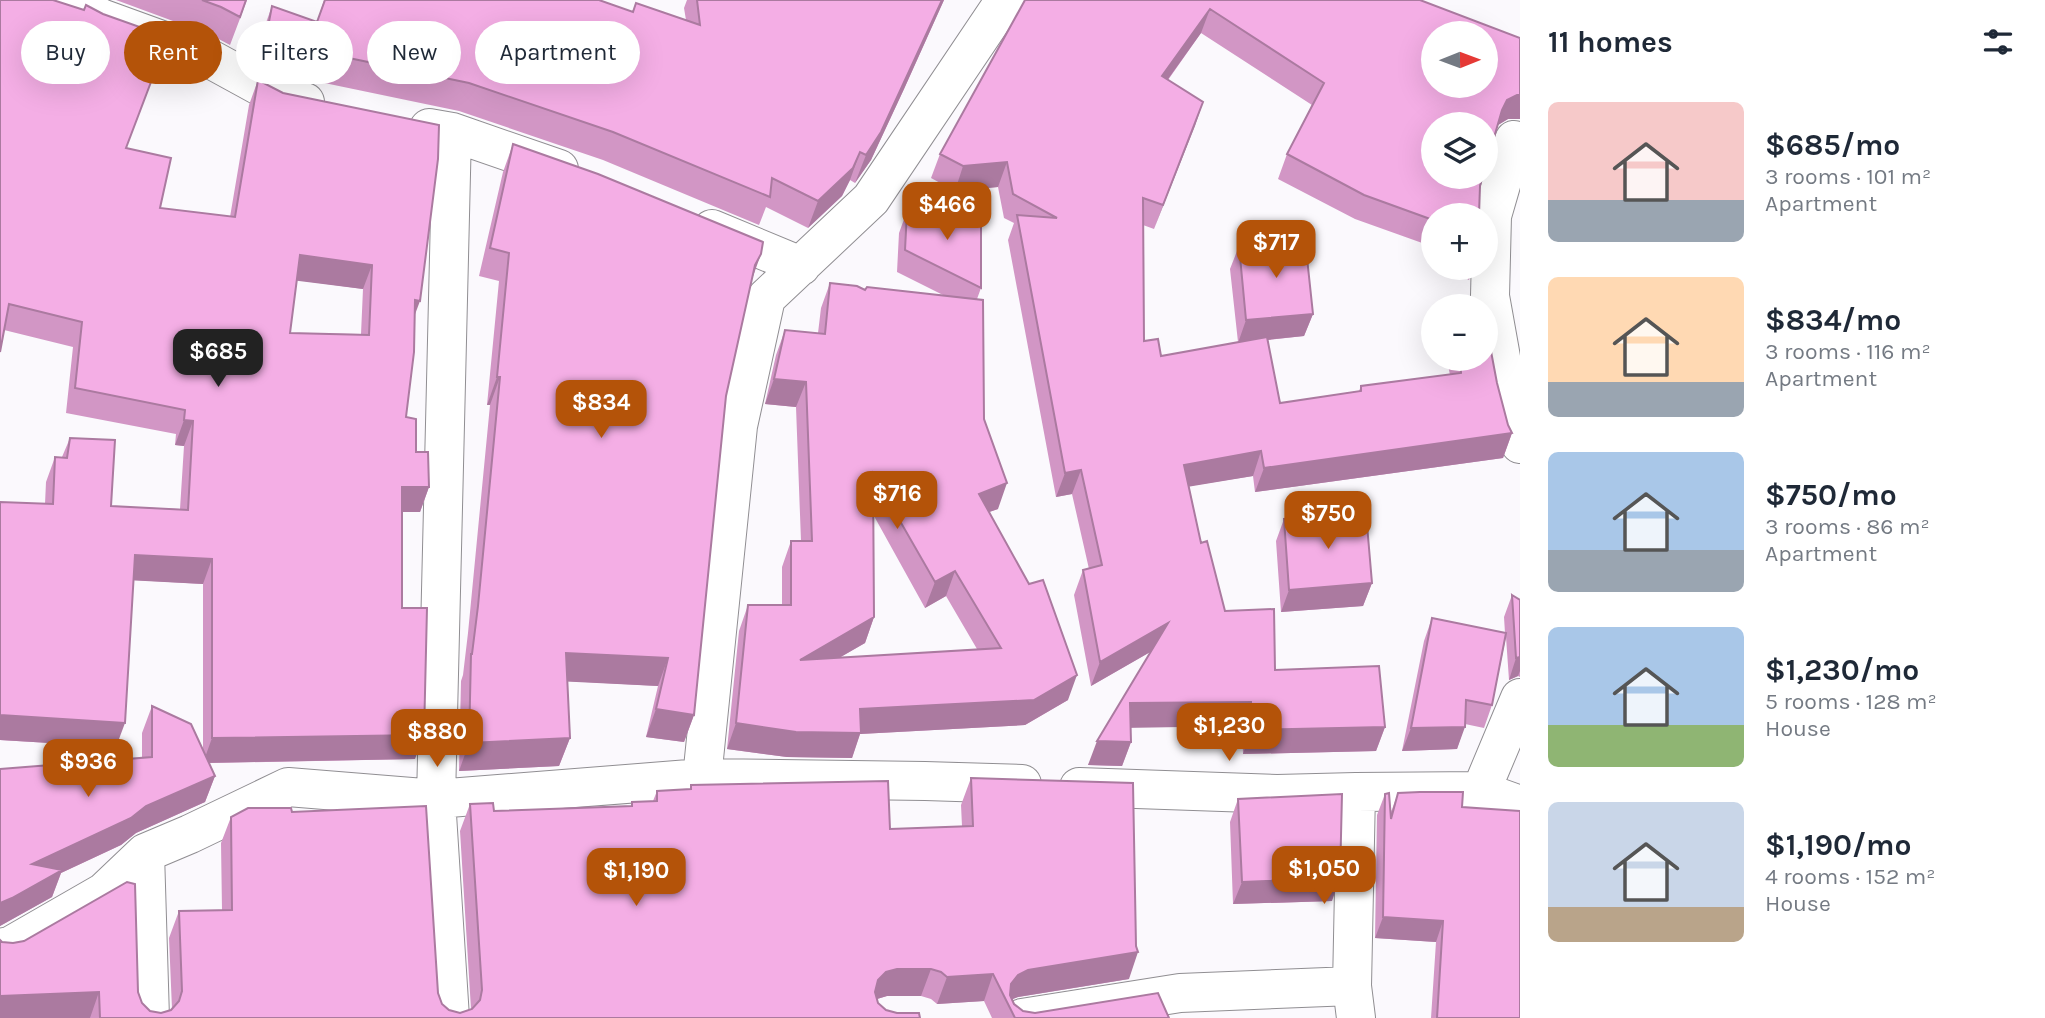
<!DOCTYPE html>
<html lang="en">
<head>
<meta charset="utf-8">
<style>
	:root { --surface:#fff; --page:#f6f6f7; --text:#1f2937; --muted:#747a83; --accent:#b45309 }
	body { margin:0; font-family:Karla,sans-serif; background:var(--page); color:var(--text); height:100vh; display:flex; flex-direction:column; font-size:26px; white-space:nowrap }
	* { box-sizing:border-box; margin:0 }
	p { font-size:23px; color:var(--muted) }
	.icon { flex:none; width:38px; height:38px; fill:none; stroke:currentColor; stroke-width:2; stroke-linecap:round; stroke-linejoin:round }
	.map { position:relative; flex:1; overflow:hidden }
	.drawer { display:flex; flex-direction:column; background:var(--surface); width:525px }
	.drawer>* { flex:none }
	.hud { position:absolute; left:21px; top:21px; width:665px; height:63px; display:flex; gap:14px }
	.needle { width:46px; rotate:89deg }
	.fabs { position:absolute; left:1421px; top:21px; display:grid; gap:14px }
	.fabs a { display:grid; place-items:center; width:77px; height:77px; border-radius:50%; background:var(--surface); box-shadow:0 7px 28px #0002; font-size:35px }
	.price { position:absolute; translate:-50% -60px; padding:0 16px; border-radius:14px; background:var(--accent); color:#fff; font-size:23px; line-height:46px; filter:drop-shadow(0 2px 4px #0008) }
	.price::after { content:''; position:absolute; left:50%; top:42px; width:21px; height:16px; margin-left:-10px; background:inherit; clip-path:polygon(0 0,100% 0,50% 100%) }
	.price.current { background:#222; color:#fff }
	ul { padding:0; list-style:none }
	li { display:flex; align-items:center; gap:21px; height:175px; padding:0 28px }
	li span { display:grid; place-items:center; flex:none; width:196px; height:140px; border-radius:10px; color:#555 }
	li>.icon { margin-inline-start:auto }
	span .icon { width:84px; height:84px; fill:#fffc; stroke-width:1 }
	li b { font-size:30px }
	h2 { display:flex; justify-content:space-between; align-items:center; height:84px; padding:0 28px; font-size:30px }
	.pill { padding:0 24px; border-radius:32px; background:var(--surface); box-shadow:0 7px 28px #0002; font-size:24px; line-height:63px }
	.pill.current { background:var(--accent); color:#fff }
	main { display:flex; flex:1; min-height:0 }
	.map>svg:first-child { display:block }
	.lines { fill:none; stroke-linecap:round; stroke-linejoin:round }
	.minor-casing { stroke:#908e92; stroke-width:40 }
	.minor { stroke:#fff; stroke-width:38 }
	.wall { fill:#d296c5; fill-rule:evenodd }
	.shaded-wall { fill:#ab7aa0 }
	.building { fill:#f4aee5; stroke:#ab7aa0; stroke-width:2; fill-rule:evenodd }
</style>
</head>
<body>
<main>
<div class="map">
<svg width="1520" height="1018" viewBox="0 0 1520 1018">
	<rect width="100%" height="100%" fill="#fbf9fd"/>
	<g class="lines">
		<g class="minor-casing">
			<path id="minor" d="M67 0 101 18 203 55 278 96 305 102
				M429 128 452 132 559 169
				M1514 140 1492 216 1490 296 1509 402 1520 444
				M712 229 801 266
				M702 778 738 426 766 298 871 199 1005 0
				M1079 787 1277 794 1356 792 1481 791 1520 805
				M1481 791 1520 698
				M1356 792 1352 986 1356 1018
				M145 853 150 1018
				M0 948 10 946 104 892 145 853 190 834 288 787 436 799 702 778 925 781 1022 784
				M450 1018 436 799 452 132
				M1022 1018 1180 993 1352 986"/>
		</g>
		<use href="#minor" class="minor"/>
	</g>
	<path class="wall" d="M0 0 127 148 160 208 230 217 249 105 258 80 415 316 406 417 416 452 429 487 420 512H402V608L415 759 209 763 215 776 205 802 136 833 121 845 61 873 52 897 0 926V769L142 758V733L152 706 203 750V584L134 580 116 747 0 740V502L45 504 46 482 55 457H62L70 438 111 506 180 509 184 446 175 445 176 434 66 413 73 347 4 330ZM297 280 363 289 361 334 290 333Z
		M116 0H247L230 45 211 35Z
		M324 0H599L633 12 686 20 684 8 687 0H944L904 89 871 160 855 183 850 180 842 196 808 228 766 207 759 225 603 160 459 111 286 75 257 60 262 34 272 6 317 22Z
		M1025 0H1420L1508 119 1498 125 1433 215V261L1428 258 1425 244 1355 219 1278 179 1287 154 1312 105 1201 33 1168 80 1203 102 1154 229 1143 225 1144 341 1161 356 1238 342 1230 269 1239 246 1313 314 1304 336 1267 340 1280 403 1359 391 1361 386 1450 375 1448 365 1451 359H1486L1497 383 1508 425 1512 433 1503 458 1255 492 1253 476 1189 486 1201 543 1225 611 1275 670 1385 727 1376 751 1243 754 1242 726 1131 727V742L1122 766 1088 765 1150 652 1091 686 1074 595 1083 570 1089 569 1072 494 1056 497 1008 240 1014 223 1004 218 998 187 955 191 931 178 940 154Z
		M513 144 751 282 726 396 694 715 684 742 646 737 658 686 567 681 570 738 559 766 459 771 461 681 463 675 468 633 490 405H487L499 281 479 276 503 172Z
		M907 211 981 288 977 299 984 419 998 509 989 512 1068 700 1025 725 860 734 852 758 787 757 727 749 739 631 748 605H782V567L791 541H801L796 407 765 404 776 355 785 330 818 333 821 308 830 283 865 290 943 295 897 272 899 233ZM874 516 925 608 946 596 977 649 839 658 865 643 874 617Z
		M1446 268H1473L1469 280Z
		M1284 519 1372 583 1363 606 1281 612 1276 541Z
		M1512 595 1520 600V677L1518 676 1509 680 1506 637 1492 705 1484 728 1465 724 1457 749 1402 751 1424 641 1432 618 1505 633 1504 617Z
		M971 778 1129 979 1018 997 1012 999 1015 1018H992L984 1001 937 1004 931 999 921 996H887L877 999 878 1003 886 1010 920 1018H0L2 942 138 992 142 1003 150 1011 161 1013 171 1010 172 1009 169 938 179 911 222 910 221 843 231 817 292 812 438 993 442 1004 449 1010 460 1013 471 1009 460 831 470 804 494 811 631 806 632 802 653 801 657 791 690 789 691 785 890 829 962 826 961 805Z
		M1398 793 1462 807 1520 1018H1431L1436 942 1375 938 1377 815 1385 794 1391 812Z
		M1238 799 1332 901 1233 904 1230 822Z"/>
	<path class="shaded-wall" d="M942 0H944L904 89 871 160 855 183 866 155Z
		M1210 9 1201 33 1153 100 1162 76Z
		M1517 95H1520V119H1508L1498 125 1493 134 1502 110 1507 100Z
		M1203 102 1195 126 1154 229 1163 205Z
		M860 152 850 180 842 196 808 228 818 201Z
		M1007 162 998 187 955 191 963 166Z
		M761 254 751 282 755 265Z
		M300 255 372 265 363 289 291 280Z
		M415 300 420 301 411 325Z
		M1313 314 1304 336 1238 343 1246 320Z
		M497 377H500L490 405H487Z
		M774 379 806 382 796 407 765 404Z
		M184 420 193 421 184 446 175 445Z
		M1512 433 1503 458 1255 492 1264 468Z
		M1261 451 1253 476 1175 489 1184 465Z
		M1081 470 1072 494 1056 497 1065 473Z
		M1007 483 998 509 969 519 979 494Z
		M402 487H429L420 512H393Z
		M135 555 212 559 203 584 126 580Z
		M955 571 946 596 925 608 935 582Z
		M1372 583 1363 606 1281 612 1289 590Z
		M874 617 865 643 790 686 800 660Z
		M1168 623 1159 647 1091 686 1100 662Z
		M566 653 668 658 658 686 556 681Z
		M1520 657V671L1518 676 1509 680 1516 658Z
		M1077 675 1068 700 1025 725 860 734 852 758 787 757 727 749 736 723 860 709Z
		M1251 702 1242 726 1122 728 1130 703Z
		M656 709 694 715 684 742 646 737Z
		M0 715 125 723 116 747 0 740Z
		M1385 727 1376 751 1243 754 1251 730Z
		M1465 727 1457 749 1402 751 1411 728Z
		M424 735 415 759 203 763 212 738Z
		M570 738 559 766 459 771 469 743Z
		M1097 741 1131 742 1122 766 1088 765Z
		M215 776 205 802 136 833 121 845 61 873 52 897 0 926V903L32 864 146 806Z
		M1340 878 1332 901 1233 904 1242 882Z
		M1383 917 1443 921 1436 942 1375 938Z
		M1138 952 1129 979 1018 997 1008 1001 1011 984 1018 975 1028 970Z
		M897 969H931L921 996H887L877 999 868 1007 878 980 886 972Z
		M993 974 984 1001 937 1004 947 977Z
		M99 992 90 1018H0V996Z"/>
	<path class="building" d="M0 0H53L84 10 86 5 103 14 168 37 126 148 171 158 160 208 235 217 258 80 283 93 439 125 438 159 420 301 415 300 414 352 406 417 416 419V452H428L429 487H402V608H427L424 735 212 738V559L135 555 125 723 0 715V502L53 504 55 457 67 458 70 438 115 440 111 506 188 510 193 421 184 420 185 410 75 388 82 322 9 304 0 352ZM300 255 372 265 369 335 290 333Z
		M202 0H246L240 17 221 7Z
		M325 0H599L633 12 636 3 700 25 697 0H942L881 132 866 155 860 152 853 168 818 201 772 178 770 197 613 132 469 83 296 47 267 32 272 6 317 22Z
		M1025 0H1420L1520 38V95H1517L1507 100 1502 110 1486 165V124H1433V177H1482L1480 186 1479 215H1433V220L1364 195 1287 154 1324 83 1210 9 1162 76 1203 102 1163 205 1143 198 1144 341 1158 339 1161 356 1267 337 1280 403 1361 391V386L1461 373 1460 359H1486V330H1487L1497 383 1508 425 1512 433 1264 468 1261 451 1184 465 1201 543 1207 541 1225 611 1274 609 1275 670 1379 666 1385 727 1251 730V702L1130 703 1131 742 1097 741 1168 623 1100 662 1083 570 1102 565 1081 470 1065 473 1017 215 1057 218 1013 194 1007 162 963 166 940 154ZM1433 33H1486V86H1433Z
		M513 144 598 174 763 242 761 254 755 265 726 396 694 715 656 709 668 658 566 653 570 738 469 743 471 654H472L478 606 500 377H497L509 253 490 248Z
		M907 211 981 215V288L905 250Z
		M1305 239 1313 314 1246 320 1239 246Z
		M830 283 857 286 865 290 867 287 983 300 984 419 1007 483 979 494 1029 584 1043 580 1077 675 1034 700 860 709 861 733 796 732 736 723 748 605H791V541H812L806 382 774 379 785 330 825 334ZM873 474 935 582 955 571 1001 648 800 660 874 617Z
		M1366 513 1372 583 1289 590 1284 519Z
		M1512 595 1520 600V657L1516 658Z
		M1432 618 1506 633 1492 705 1466 700 1465 727 1411 728Z
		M152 706 191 724 215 776 146 806 131 818 32 864 62 870 12 898 0 903V769L152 757Z
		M971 778 1133 783 1136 946 1138 952 1028 970 1018 975 1011 984 1010 995 1014 1004 1023 1011 1035 1013 1158 993 1169 1018H1015L993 974 947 977 941 972 931 969H897L886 972 878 980 875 992 878 1003 886 1010 897 1013H919L920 1018H100L99 992 0 996V940L2 942 13 943 24 941 127 882 135 884 138 992 142 1003 150 1011 161 1013 171 1010 179 1001 182 991 179 911 232 910 231 817 248 808H291L292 812 426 806 438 993 442 1004 449 1010 460 1013 472 1009 480 1000 482 990 470 804 493 803 494 811 632 806V802L657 801V791L691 789V785L888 781 890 829 973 826Z
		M1420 792H1463L1462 807 1520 811V1018H1437L1443 921 1383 917 1385 794 1389 793 1391 819 1398 793Z
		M1342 794 1340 878 1242 882 1238 799Z"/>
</svg>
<div class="fabs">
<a><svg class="needle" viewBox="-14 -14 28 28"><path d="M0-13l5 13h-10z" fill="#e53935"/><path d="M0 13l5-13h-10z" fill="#747a83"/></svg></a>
<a><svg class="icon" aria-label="layers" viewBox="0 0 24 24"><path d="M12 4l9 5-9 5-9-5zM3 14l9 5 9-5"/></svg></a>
<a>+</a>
<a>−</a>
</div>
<b class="price" style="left:947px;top:242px">$466</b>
<b class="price" style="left:1276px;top:280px">$717</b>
<b class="price current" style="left:218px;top:389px">$685</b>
<b class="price" style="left:601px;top:440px">$834</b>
<b class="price" style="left:897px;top:531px">$716</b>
<b class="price" style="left:1328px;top:551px">$750</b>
<b class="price" style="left:1229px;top:763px">$1,230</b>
<b class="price" style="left:437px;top:769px">$880</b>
<b class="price" style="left:88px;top:799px">$936</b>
<b class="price" style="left:1324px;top:906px">$1,050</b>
<b class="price" style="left:636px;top:908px">$1,190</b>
<div class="hud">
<a class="pill">Buy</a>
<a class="pill current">Rent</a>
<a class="pill">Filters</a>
<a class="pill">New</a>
<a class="pill">Apartment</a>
</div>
</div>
<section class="drawer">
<h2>11 homes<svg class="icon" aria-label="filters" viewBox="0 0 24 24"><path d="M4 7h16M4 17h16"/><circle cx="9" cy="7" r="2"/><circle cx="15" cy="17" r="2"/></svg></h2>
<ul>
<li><span style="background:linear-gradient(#f6c9c9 70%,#9aa5b1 0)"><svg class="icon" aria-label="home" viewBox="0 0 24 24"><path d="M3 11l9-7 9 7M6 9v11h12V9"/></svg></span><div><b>$685/mo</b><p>3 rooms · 101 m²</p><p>Apartment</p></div></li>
<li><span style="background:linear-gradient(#ffd9b3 75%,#9aa5b1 0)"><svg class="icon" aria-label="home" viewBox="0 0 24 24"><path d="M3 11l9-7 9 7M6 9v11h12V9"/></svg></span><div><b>$834/mo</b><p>3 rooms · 116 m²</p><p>Apartment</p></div></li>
<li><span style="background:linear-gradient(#a9c7e8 70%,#9aa5b1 0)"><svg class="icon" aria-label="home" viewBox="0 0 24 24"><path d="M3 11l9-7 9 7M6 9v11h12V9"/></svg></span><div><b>$750/mo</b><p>3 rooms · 86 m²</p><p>Apartment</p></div></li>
<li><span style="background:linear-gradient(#a9c7e8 70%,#8fb573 0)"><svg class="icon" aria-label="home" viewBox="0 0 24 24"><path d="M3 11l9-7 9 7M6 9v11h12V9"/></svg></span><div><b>$1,230/mo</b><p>5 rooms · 128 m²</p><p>House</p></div></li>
<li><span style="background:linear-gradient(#c9d6e8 75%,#b9a48a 0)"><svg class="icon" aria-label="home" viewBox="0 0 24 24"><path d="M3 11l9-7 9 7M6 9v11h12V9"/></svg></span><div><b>$1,190/mo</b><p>4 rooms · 152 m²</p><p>House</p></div></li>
</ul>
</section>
</main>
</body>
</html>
